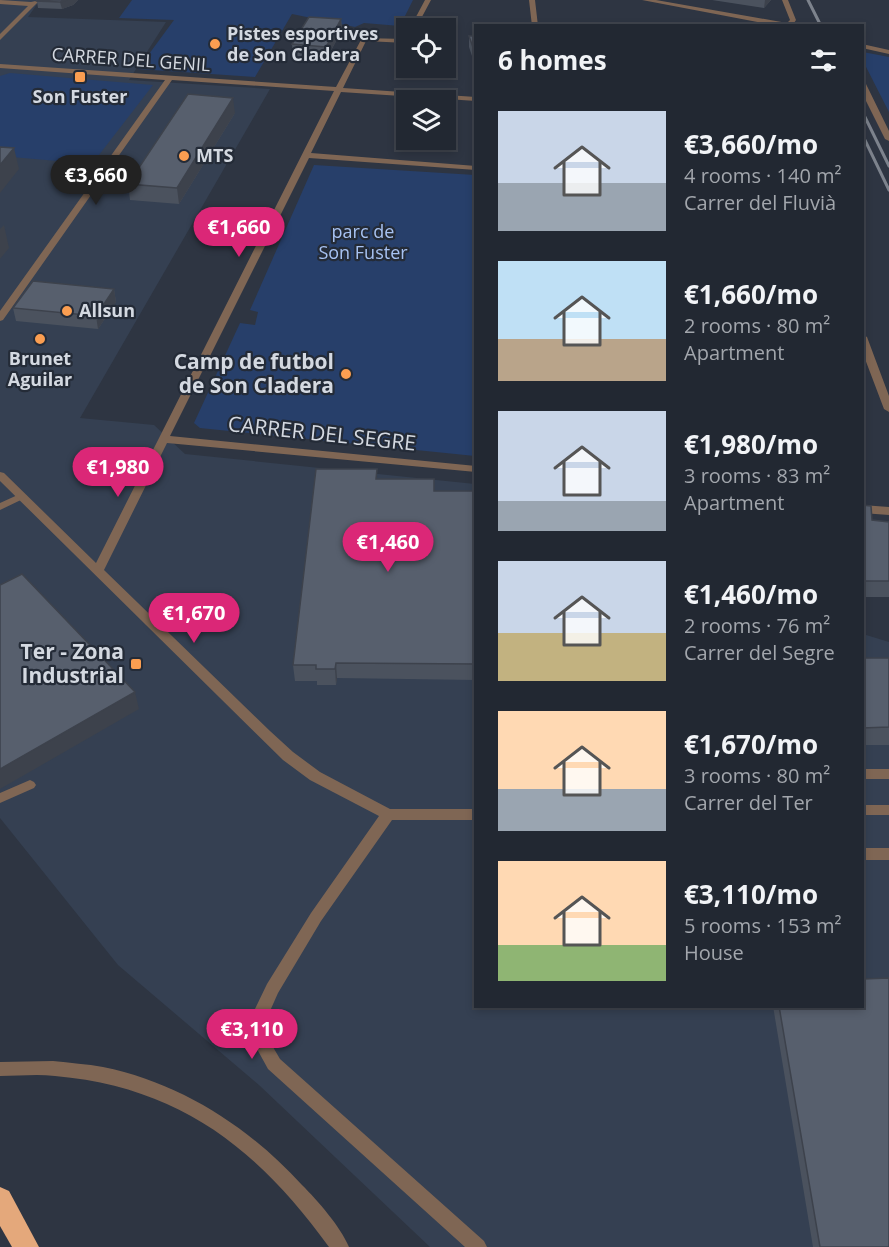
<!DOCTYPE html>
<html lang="en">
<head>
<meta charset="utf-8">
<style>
	:root { --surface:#222832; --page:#2a303a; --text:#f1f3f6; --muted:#a2a6ac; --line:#3f444d; --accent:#db2777 }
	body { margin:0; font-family:"Open Sans",sans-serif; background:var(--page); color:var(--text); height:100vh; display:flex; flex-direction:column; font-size:22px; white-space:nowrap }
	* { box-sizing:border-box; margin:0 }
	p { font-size:20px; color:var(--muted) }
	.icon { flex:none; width:33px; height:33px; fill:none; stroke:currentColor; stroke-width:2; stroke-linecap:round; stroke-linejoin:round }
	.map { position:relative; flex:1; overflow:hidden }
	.details { position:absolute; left:474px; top:24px; width:390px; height:984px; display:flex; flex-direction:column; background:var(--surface); border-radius:0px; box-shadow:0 3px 9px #0003,0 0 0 2px var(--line) }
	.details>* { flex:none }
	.controls { position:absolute; left:396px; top:18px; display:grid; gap:12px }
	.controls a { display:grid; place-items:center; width:60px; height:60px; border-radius:0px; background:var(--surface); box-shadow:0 3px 9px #0003,0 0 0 2px var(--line); font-size:30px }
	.price { position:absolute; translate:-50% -51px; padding:0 14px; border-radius:21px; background:var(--accent); color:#fff; font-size:20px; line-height:39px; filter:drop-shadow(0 2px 3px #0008) }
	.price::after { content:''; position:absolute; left:50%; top:36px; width:18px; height:14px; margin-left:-9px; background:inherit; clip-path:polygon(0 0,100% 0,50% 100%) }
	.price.current { background:#222; color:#fff }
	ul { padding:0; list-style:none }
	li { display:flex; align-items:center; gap:18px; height:150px; padding:0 24px }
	li span { display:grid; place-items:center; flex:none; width:168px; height:120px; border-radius:0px; color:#555 }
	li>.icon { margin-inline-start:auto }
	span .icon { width:72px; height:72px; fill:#fffc; stroke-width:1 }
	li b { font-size:26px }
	h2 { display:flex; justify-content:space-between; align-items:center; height:72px; padding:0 24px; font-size:26px }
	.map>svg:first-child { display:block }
	.built { fill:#354052 }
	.green { fill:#273f6a }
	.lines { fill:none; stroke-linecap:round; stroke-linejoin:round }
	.service { fill:#7f6654; fill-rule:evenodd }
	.minor { fill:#7f6654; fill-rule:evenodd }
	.tertiary { fill:#7f6654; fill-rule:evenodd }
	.motorway { fill:#e4a87b; fill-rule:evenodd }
	.rail { stroke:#7d838d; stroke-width:3 }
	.wall { fill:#4b525e }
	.shaded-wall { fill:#3d424c }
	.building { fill:#575f6d; stroke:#3d424c; stroke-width:1.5 }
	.poi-dot { fill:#fb9e51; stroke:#242b37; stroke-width:2 }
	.labels { text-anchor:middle; stroke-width:4.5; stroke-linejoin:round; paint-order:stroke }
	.far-poi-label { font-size:18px; font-weight:bold; fill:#d4d9e1; stroke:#242b37; text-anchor:start }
	.far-street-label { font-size:18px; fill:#d4d9e1; stroke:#242b37 }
	.far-park-label { font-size:18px; fill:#a7c2f2; stroke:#242b37 }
	.poi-label { font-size:21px; font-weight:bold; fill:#d4d9e1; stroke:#242b37; text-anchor:end }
	.street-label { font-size:21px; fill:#d4d9e1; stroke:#242b37 }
</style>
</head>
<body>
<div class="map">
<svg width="889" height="1247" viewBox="0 0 889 1247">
	<rect width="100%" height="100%" fill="#2e3542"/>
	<path class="built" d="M0 0H40L28 17 166 22 129 80 270 89 80 418 154 425 185 454 475 484 476 1006H862L863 634 889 642V1247H430L259 1085 118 965 0 818Z"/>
	<path class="green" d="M132 0H413L400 26 364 23 355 27 292 14 255 77 138 69 174 20 119 18Z
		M863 52 889 57V112L863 61Z
		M10 73 153 85 92 164 0 156V76Z
		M314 165 475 175V456L200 428 194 423 240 323 255 325 258 312 250 310Z"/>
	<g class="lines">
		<path class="service" d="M22 493 27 496 25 498 0 510V503Z
			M30 780 34 782 36 785 34 788 0 803V793Z"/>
		<path class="minor" d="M0 0 31 2 40 0 0 40V34L28 6 0 4Z
			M425 0H431L416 28H410Z
			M529 0H535L538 26H532Z
			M642 0H656L787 23 790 20 782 0H788L796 20 792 26H779Z
			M362 38 406 39V43L366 41 343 88 476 97V101L341 92 311 153 476 166V170L309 158 170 436 476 466V472L167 443 104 570 270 731 293 752 320 772 390 809H476V820H392L321 921 278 993 270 1011 273 1047 280 1059 484 1241 487 1247H465L268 1069 257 1049 254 1011 267 984 311 913 379 816 310 780 283 760 0 481V472L4 473 96 563 334 91 172 80 3 320 0 321V311L165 80 0 68V64L336 87Z
			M862 44 889 50V54L862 48Z
			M862 82 866 84 889 131V141L885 139 862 93Z
			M862 334 867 337 889 396V412L884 409 862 351Z
			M862 505 889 507V515L862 513Z
			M862 769H889V779H862Z
			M862 805H889V815H862Z
			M862 848H889V860H862Z"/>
		<path class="tertiary" d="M53 1061C70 1063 87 1064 103 1067 181 1083 249 1127 302 1185 318 1201 340 1226 349 1247H329C258 1149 180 1087 55 1076 37 1074 18 1076 0 1076V1062Z"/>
		<path class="motorway" d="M0 1187 9 1191 39 1247H12L0 1226Z"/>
		<path class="rail" d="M808 0 821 26
			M862 111 889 166
			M862 134 889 190"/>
	</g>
	<path class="wall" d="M78 0 73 5 62 9 38 8 37 1Z
		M712 0H771L764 8Z
		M341 19 342 30 327 58 293 56 292 44Z
		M469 36H476V68L469 47Z
		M235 113 179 204 130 200 128 184Z
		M114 289 116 302 98 329 16 321 13 308Z
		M377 479 435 491H476V680L337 678 336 685H317V681H295L293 665Z
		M862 505 872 520 889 522V597H862Z
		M862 658H889V745H862Z
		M773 1006H862L889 1247H813Z"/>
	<path class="shaded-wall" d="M67 0H78L73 5 62 9 60 2Z
		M765 0H771L764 8Z
		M341 19 342 30 327 58 326 47Z
		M233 98 235 113 179 204 177 188Z
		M14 148 19 169 0 193V165Z
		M4 225 9 248 0 259V229Z
		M114 289 116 302 98 329 96 316Z
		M336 663 337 678 336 685 335 669Z
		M135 692 139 709 0 789V769Z"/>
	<path class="building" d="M38 0H67L60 2 37 1Z
		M309 17 341 19 326 47 292 44Z
		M469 36H476V56Z
		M188 94 233 98 177 188 128 184Z
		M0 147 14 148 0 165Z
		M33 281 114 289 96 316 13 308Z
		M316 469H377L376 479H434V491H476V664L336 663 335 669H316V665H293Z
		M862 505 871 506 872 520 889 522V581H862Z
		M22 574 135 692 0 769V585Z
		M862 658H889V727L862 728Z
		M889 978V1247H820L779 1006H862V979Z"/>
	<g class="poi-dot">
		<circle cx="215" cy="44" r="6"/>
		<rect x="74" y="71" width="12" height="12" rx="3"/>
		<circle cx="184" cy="156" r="6"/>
		<circle cx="67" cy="311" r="6"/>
		<circle cx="40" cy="339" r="6"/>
		<circle cx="346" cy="374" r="6"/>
		<rect x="130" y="658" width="12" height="12" rx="3"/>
	</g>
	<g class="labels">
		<g class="far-poi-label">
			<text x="227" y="40">Pistes esportives<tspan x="227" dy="21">de Son Cladera</tspan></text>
			<text x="80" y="103" text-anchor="middle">Son Fuster</text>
			<text x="196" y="162">MTS</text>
			<text x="79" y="317">Allsun</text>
			<text x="40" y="365" text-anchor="middle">Brunet<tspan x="40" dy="21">Aguilar</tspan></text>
		</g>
		<g class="far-street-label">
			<text transform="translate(131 60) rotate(4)" y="6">CARRER DEL GENIL</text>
		</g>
		<g class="far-park-label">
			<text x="363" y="238">parc de<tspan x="363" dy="21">Son Fuster</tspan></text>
		</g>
		<g class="poi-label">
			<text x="334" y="369">Camp de futbol<tspan x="334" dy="24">de Son Cladera</tspan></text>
			<text x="124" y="659">Ter - Zona<tspan x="124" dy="24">Industrial</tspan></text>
		</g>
		<g class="street-label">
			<text transform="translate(322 434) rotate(6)" y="7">CARRER DEL SEGRE</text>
		</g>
	</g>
</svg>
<div class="controls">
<a><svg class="icon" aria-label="locate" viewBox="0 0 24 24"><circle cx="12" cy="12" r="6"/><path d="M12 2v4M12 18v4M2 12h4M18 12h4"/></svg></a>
<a><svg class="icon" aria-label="layers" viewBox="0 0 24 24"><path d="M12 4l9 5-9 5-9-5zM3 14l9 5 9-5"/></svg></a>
</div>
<b class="price current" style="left:96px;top:206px">€3,660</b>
<b class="price" style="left:239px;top:258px">€1,660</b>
<b class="price" style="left:118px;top:498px">€1,980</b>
<b class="price" style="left:388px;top:573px">€1,460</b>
<b class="price" style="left:194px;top:644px">€1,670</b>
<b class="price" style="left:252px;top:1060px">€3,110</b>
<section class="details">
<h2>6 homes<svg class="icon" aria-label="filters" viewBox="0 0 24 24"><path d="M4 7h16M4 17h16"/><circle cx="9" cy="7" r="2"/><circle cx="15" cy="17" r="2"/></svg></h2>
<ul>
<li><span style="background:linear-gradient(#c9d6e8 60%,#9aa5b1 0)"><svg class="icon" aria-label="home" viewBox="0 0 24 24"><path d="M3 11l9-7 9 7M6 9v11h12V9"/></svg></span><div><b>€3,660/mo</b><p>4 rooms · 140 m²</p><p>Carrer del Fluvià</p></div></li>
<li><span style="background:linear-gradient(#bfe0f5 65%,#b9a48a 0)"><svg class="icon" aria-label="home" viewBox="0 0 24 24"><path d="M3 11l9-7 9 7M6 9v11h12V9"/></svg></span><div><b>€1,660/mo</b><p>2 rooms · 80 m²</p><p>Apartment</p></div></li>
<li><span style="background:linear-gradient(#c9d6e8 75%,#9aa5b1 0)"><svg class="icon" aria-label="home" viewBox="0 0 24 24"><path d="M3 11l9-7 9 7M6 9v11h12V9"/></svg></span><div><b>€1,980/mo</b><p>3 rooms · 83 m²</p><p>Apartment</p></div></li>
<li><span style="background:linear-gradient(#c9d6e8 60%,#c2b280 0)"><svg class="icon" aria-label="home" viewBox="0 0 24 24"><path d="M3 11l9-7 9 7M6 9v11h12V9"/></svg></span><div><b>€1,460/mo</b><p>2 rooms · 76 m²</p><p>Carrer del Segre</p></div></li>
<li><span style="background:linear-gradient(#ffd9b3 65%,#9aa5b1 0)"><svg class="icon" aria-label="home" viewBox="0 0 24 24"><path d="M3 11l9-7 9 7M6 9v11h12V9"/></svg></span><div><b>€1,670/mo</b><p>3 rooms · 80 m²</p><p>Carrer del Ter</p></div></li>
<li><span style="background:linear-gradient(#ffd9b3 70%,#8fb573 0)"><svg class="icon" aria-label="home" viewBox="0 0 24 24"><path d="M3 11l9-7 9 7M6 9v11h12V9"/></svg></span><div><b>€3,110/mo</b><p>5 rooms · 153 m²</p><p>House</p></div></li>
</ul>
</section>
</div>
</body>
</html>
